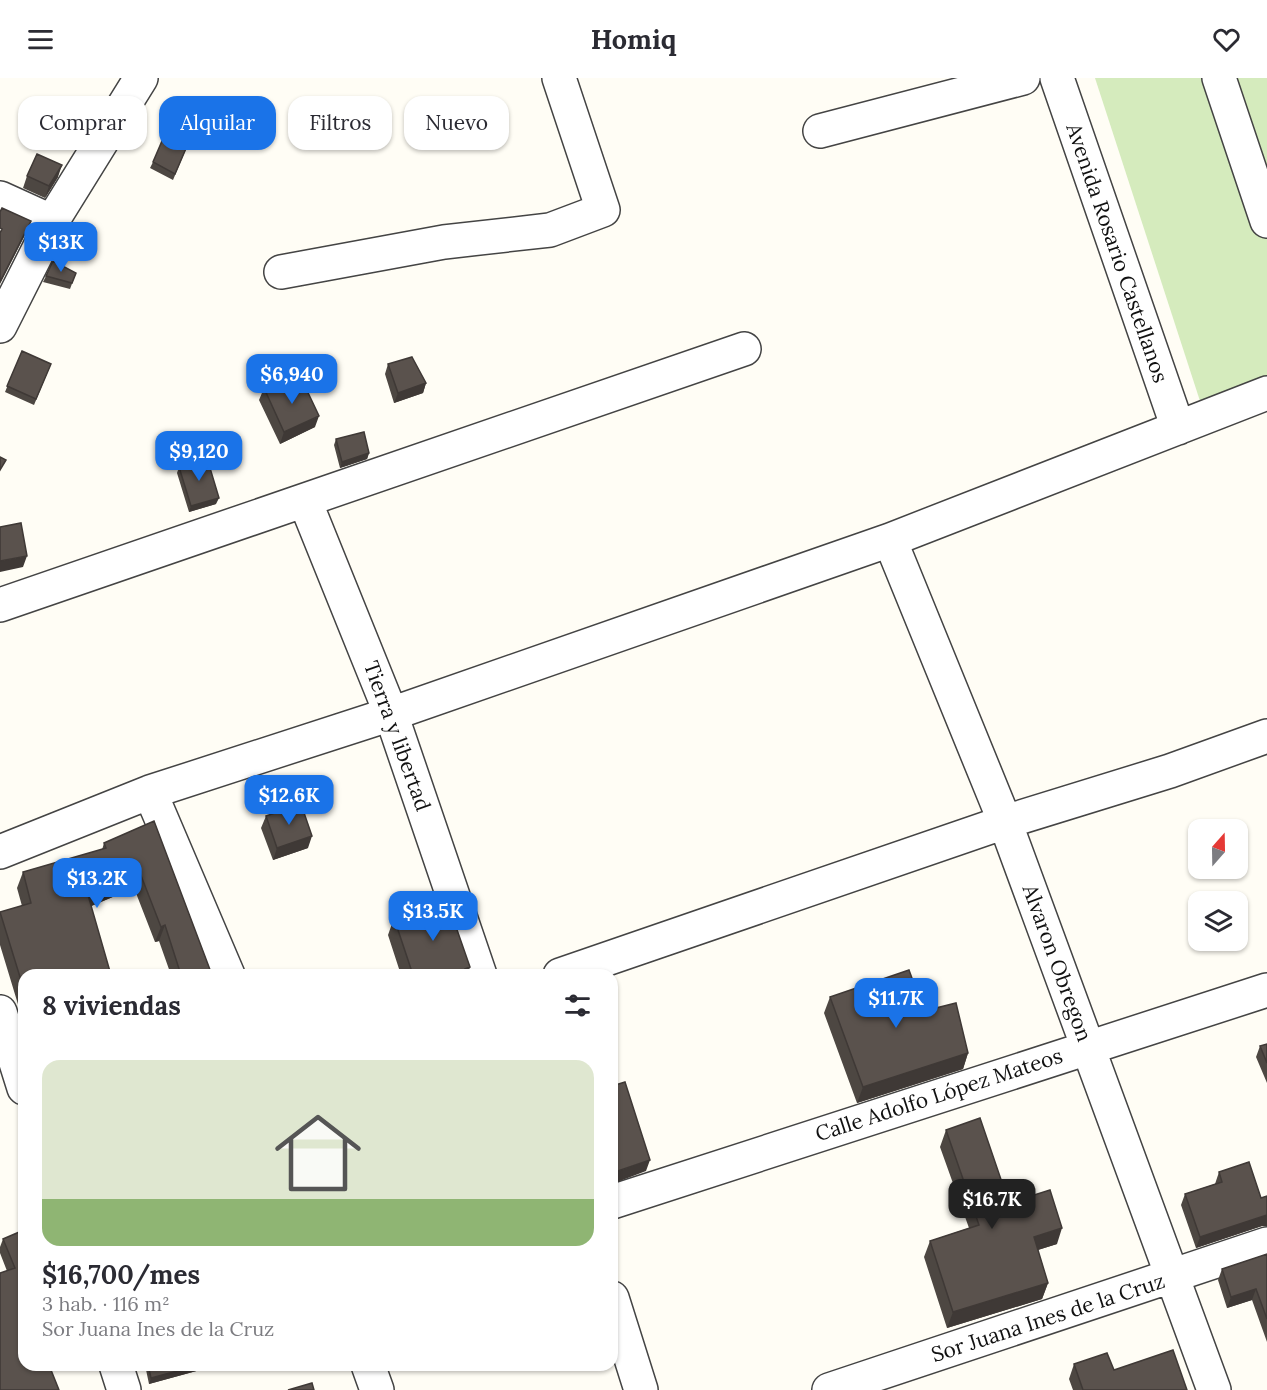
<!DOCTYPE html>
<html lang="es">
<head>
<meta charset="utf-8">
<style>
	:root { --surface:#fff; --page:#f2f2f3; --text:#2b2b33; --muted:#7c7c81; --accent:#1a73e8 }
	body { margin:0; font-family:Lora,serif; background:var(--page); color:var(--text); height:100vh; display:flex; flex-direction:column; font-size:22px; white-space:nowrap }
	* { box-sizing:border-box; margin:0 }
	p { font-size:20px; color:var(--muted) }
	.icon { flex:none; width:33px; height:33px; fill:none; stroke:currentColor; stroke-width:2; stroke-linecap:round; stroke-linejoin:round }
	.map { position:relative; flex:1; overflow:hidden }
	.panel { position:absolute; left:18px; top:891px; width:600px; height:402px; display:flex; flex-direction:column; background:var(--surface); border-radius:18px; box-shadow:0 2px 4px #0004 }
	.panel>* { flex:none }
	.banner { position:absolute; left:18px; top:18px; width:600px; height:54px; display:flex; gap:12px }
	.needle { width:39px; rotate:20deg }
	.buttons { position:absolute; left:1188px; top:741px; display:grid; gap:12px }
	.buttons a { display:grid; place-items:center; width:60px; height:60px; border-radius:12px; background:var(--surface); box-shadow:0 2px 4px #0004; font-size:30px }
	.price { position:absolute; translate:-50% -51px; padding:0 14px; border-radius:12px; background:var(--accent); color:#fff; font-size:20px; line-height:39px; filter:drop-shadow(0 2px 3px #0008) }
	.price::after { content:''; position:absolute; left:50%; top:36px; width:18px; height:14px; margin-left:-9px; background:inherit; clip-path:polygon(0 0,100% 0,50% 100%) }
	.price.on { background:#222; color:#fff }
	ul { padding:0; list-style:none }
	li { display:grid; align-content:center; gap:12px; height:318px; padding:0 24px }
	li span { display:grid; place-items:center; height:186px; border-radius:18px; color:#555 }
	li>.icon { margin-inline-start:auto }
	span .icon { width:108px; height:108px; fill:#fffc; stroke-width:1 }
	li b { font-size:26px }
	h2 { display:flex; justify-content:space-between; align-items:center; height:72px; padding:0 24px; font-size:26px }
	.pill { padding:0 21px; border-radius:18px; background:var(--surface); box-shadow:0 2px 4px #0004; font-size:21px; line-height:54px }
	.pill.on { background:var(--accent); color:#fff }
	header { display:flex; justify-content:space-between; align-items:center; height:78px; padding:0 24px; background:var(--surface); font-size:27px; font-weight:800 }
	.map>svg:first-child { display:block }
	.green { fill:#d5ebbd }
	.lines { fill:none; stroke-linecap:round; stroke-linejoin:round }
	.street-casing { stroke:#444; stroke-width:36 }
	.street { stroke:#fff; stroke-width:33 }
	.wall { fill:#4d4742 }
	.shaded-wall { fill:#3f3936 }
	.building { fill:#5a524d; stroke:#3f3936; stroke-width:1.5 }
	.labels { text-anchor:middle; stroke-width:6; stroke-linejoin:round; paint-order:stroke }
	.street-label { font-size:21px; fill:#111; stroke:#fff }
</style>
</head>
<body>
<header><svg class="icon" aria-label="menu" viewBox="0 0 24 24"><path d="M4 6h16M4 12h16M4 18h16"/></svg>Homiq<svg class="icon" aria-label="heart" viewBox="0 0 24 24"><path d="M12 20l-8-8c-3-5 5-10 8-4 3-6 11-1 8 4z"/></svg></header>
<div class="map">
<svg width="1267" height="1312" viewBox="0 0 1267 1312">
	<rect width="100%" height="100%" fill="#fffdf5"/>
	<path class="green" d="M1095 0H1267V300L1200 323Z"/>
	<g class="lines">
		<g class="street-casing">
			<path id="street" d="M1057 0 1178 350
				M1219 0 1267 143
				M820 53 1023 0
				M0 120 53 144
				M281 194 444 164 550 152 603 132 559 0
				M0 248 56 137 141 0
				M305 423 391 636 480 897
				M890 462 1005 744 1214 1312
				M0 527 744 271
				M150 714 228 897
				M0 774 150 714 391 636 890 462 1267 315
				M560 897 1005 744 1170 693 1267 658
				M0 934 24 1010
				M612 1124 1267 912
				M612 1220 641 1312
				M116 1287 124 1312
				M368 1287 377 1312
				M829 1312 1267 1166"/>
		</g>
		<use href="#street" class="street"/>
	</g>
	<path class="wall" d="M197 45 173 102 150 90 153 84Z
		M27 98 58 99 45 120 23 110Z
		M76 195 70 211 43 204 46 198Z
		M22 273 51 286 34 327 5 314Z
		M388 286 426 305 423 315 394 325 385 296Z
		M264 310 315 349 280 366 259 322Z
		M336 361 369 375 367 381 340 390 334 367Z
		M179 389 216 426 189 434 177 395Z
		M266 738 308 770 273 782 261 750Z
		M154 743 212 897H171L159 863 155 864 134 810 91 828 24 897V946L0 867V834L22 828 17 810 23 794 102 772 104 765Z
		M394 840 470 889 468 897H401L388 857Z
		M830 919 924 933 968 975 963 991 857 1025 824 935Z
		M1267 966V1005L1256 979 1260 968Z
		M946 1052 1009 1125 1057 1166 1038 1172 1048 1205 1042 1221 947 1250 924 1179 930 1163 969 1150 940 1069Z
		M1219 1094 1261 1120 1267 1118V1148H1262L1196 1170 1181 1127 1185 1116 1215 1106Z
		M24 1152V1287L7 1193 0 1175V1169L3 1161Z
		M1267 1176V1264L1252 1222 1227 1230 1218 1202 1222 1191Z
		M1074 1286 1114 1292 1187 1312H1073L1069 1301Z
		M145 1287H202L200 1292 149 1306Z"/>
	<path class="shaded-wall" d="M62 87 58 99 45 120 49 108Z
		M31 143 27 153 0 206V204Z
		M426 305 423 315 394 325 398 315Z
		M319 338 315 349 280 366 284 354Z
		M369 375 367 381 340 390 342 384Z
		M219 420 216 426 189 434 191 428Z
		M27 478 23 489 0 494V483Z
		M312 758 308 770 273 782 277 770Z
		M140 795 134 810 82 832 88 817Z
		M165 847 159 863 155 864 161 849Z
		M968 975 963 991 857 1025 863 1009Z
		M650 1082 646 1093 612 1106V1095Z
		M1267 1137V1148H1262L1196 1170 1200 1159Z
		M1062 1150 1057 1166 1028 1175 1034 1159Z
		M1048 1205 1042 1221 947 1250 953 1234Z
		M1256 1211 1252 1222 1227 1230 1231 1219Z
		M200 1287H202L200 1292 149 1306 151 1300Z"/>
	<path class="building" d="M174 35 197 45 175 96 153 84Z
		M37 76 62 87 49 108 27 98Z
		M2 130 31 143 0 204V155L2 151 0 150V134Z
		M53 183 76 195 72 205 46 198Z
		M22 273 51 286 36 321 7 308Z
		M412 279 426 305 398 315 388 286Z
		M303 304 319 338 284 354 264 310Z
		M364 354 369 375 342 384 336 361Z
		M0 379 6 382 0 392Z
		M207 380 219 420 191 428 179 389Z
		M21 445 27 478 0 483V449Z
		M301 726 312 758 277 770 266 738Z
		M154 743 212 897H181L165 847 161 849 140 795 88 817 111 897H24V912L0 834 31 825 23 794 106 770 104 765Z
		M447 823 470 889 465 891 468 897H413L394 840Z
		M909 892 924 933 956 925 968 975 863 1009 830 919Z
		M1267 966V985L1260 968Z
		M625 1004 650 1082 612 1095V1008Z
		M980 1040 1009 1125 1050 1112 1062 1150 1034 1159 1048 1205 953 1234 930 1163 979 1147 946 1052Z
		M1249 1084 1261 1120 1267 1118V1137L1200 1159 1185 1116 1222 1104 1219 1094Z
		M24 1152V1287H49L59 1312H0V1195L15 1190 3 1161Z
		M1267 1176V1241L1256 1211 1231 1219 1222 1191Z
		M1173 1272 1187 1312H1083L1074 1286 1107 1275 1114 1292Z
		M148 1287H200L151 1300Z
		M312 1305 314 1312H288Z"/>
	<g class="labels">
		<g class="street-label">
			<text transform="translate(1117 175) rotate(71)" y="7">Avenida Rosario Castellanos</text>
			<text transform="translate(397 658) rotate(70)" y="7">Tierra y libertad</text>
			<text transform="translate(1057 885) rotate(70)" y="7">Alvaron Obregon</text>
			<text transform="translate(939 1017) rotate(-18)" y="7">Calle Adolfo López Mateos</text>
			<text transform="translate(1048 1240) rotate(-18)" y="7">Sor Juana Ines de la Cruz</text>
		</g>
	</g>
</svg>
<div class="buttons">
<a><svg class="needle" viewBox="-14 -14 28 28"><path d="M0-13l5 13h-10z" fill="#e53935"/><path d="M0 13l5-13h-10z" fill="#7c7c81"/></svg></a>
<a><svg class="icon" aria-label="layers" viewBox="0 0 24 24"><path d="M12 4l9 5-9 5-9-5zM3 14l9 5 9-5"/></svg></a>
</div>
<b class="price" style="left:61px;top:195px">$13K</b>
<b class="price" style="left:292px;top:327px">$6,940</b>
<b class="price" style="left:199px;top:404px">$9,120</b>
<b class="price" style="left:289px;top:748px">$12.6K</b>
<b class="price" style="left:97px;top:831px">$13.2K</b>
<b class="price" style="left:433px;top:864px">$13.5K</b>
<b class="price" style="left:896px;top:951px">$11.7K</b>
<b class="price on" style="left:992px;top:1152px">$16.7K</b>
<div class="banner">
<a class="pill">Comprar</a>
<a class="pill on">Alquilar</a>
<a class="pill">Filtros</a>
<a class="pill">Nuevo</a>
</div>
<section class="panel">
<h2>8 viviendas<svg class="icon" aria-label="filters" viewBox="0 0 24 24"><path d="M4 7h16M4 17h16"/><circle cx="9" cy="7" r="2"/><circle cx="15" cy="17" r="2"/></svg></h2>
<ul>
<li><span style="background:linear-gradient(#dfe7d0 75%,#8fb573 0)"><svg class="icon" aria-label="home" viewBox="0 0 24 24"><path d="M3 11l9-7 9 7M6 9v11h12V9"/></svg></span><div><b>$16,700/mes</b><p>3 hab. · 116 m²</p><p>Sor Juana Ines de la Cruz</p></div></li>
</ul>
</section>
</div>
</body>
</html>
